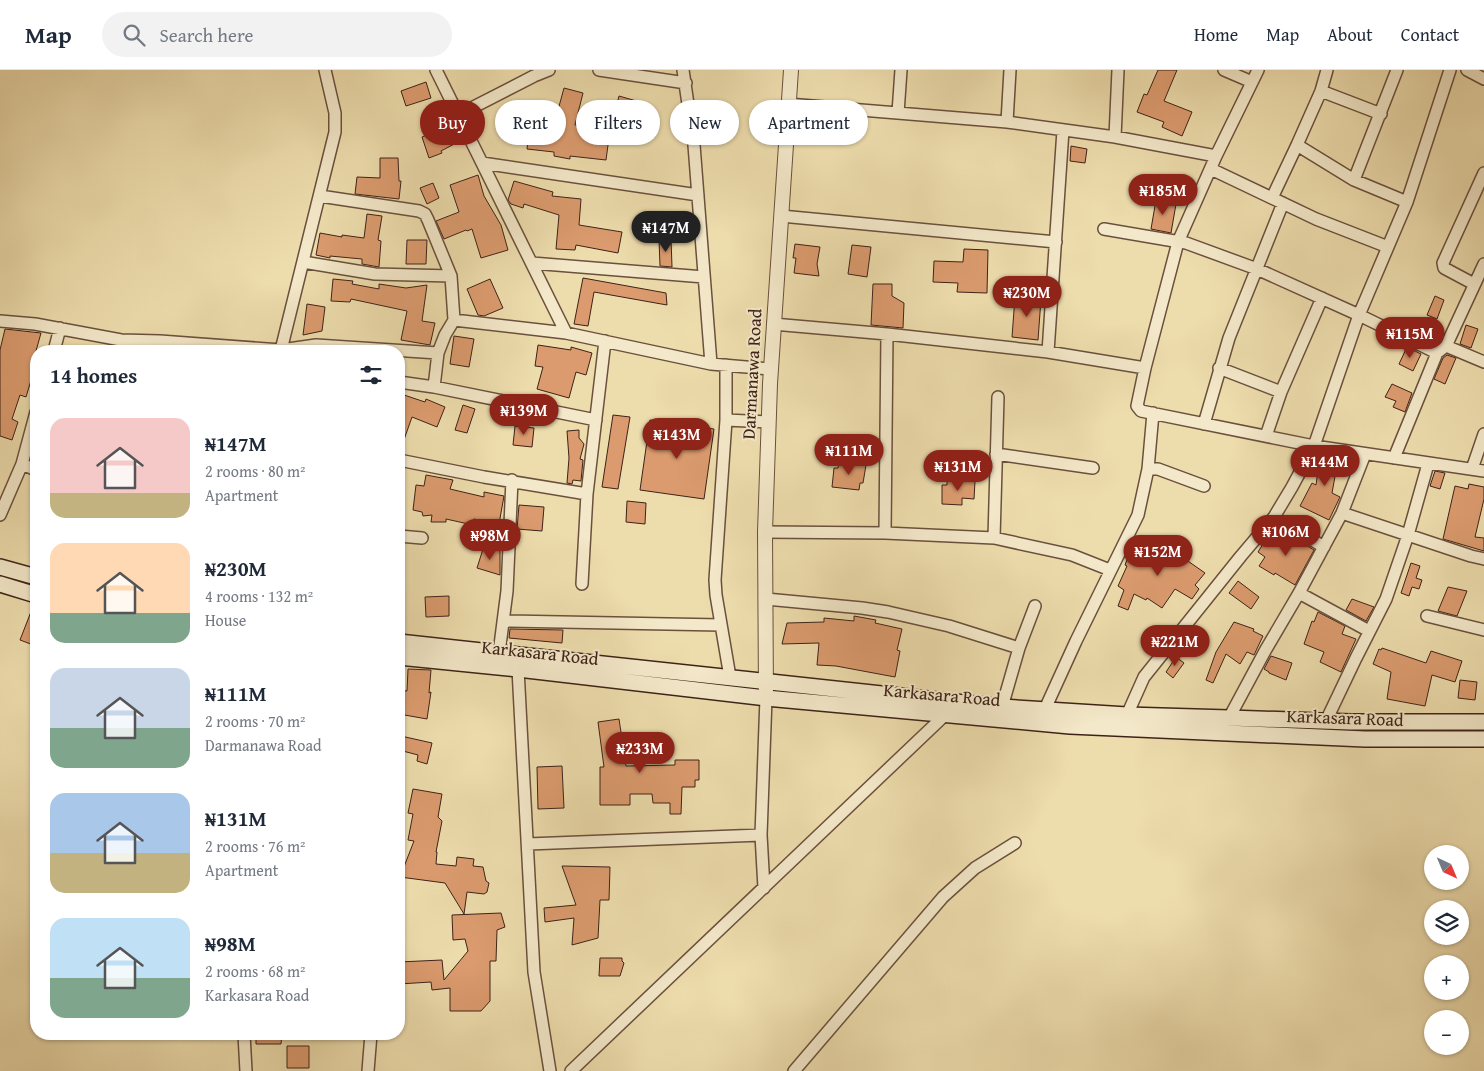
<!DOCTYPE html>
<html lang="en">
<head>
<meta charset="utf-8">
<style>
	:root { --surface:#fff; --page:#f2f2f3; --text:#1f2937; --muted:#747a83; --line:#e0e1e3; --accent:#8f2418 }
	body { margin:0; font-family:"Gentium Book Plus",serif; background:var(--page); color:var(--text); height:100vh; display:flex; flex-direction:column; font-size:19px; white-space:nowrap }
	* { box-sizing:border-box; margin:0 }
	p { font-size:16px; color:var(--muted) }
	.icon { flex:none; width:28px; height:28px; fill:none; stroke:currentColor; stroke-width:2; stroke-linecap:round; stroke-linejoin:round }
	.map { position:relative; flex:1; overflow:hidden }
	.panel { position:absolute; left:30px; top:275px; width:375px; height:695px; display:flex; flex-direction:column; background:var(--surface); border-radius:20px; box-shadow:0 1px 4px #0004 }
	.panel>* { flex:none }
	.top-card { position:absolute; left:420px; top:30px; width:475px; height:45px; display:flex; gap:10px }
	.needle { width:32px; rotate:136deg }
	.fabs { position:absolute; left:1424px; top:775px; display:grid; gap:10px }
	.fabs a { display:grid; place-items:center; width:45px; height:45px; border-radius:50%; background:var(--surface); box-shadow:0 1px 4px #0004; font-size:25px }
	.price { position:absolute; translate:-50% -42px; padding:0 11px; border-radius:18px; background:var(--accent); color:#fff; font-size:16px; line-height:32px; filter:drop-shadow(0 1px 2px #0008) }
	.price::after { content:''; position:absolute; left:50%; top:30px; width:15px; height:11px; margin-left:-8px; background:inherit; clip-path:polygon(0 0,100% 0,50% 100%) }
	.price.active { background:#222; color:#fff }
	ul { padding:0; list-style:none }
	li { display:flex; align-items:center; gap:15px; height:125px; padding:0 20px }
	li span { display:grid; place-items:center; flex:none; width:140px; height:100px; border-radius:15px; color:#555 }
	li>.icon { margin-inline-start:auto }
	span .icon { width:60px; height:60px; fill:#fffc; stroke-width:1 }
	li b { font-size:21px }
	h2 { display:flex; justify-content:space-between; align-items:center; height:60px; padding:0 20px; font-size:21px }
	.chip { padding:0 18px; border-radius:22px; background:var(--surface); box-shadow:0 1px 4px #0004; font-size:18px; line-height:45px }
	.chip.active { background:var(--accent); color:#fff }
	header { display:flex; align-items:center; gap:30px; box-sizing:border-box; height:70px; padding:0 25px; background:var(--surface); border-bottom:1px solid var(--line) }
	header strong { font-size:24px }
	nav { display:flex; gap:28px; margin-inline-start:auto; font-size:18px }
	.search { width:350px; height:45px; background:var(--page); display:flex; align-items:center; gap:12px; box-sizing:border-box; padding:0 18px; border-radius:28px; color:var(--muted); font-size:19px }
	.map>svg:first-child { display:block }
	.building { fill:#db9b6e; stroke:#3e2218 }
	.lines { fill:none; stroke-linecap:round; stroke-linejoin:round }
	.minor-casing { stroke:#6a503d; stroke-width:14 }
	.tertiary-casing { stroke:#6a503d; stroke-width:16 }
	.secondary-casing { stroke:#3e2218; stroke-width:18 }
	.minor { stroke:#f3e8c9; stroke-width:11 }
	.tertiary { stroke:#f3e8c9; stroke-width:14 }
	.secondary { stroke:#f3e8c9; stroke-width:15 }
	.labels { text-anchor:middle; stroke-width:4; stroke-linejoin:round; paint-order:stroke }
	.street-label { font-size:18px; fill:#3e2218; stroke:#f3e8c9 }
</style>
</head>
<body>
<header>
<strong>Map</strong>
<div class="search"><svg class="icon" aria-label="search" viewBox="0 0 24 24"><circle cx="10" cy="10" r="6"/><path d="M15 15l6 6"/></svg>Search here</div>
<nav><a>Home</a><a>Map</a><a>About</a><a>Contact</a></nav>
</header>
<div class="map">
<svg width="1484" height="1001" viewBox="0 0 1484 1001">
	<rect width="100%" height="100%" fill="#eddcac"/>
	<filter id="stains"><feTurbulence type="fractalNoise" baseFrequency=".004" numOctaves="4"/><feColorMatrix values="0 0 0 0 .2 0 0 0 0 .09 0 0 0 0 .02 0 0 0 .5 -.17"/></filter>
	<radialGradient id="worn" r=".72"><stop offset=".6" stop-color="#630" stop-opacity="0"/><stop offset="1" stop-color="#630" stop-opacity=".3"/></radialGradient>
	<path class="building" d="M1158 0H1177L1164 31 1192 42 1182 66 1162 57 1164 52 1137 42 1144 24 1147 25Z
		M426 12 431 28 406 36 401 21Z
		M564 18 583 23 575 55 610 60 606 90 570 86V89L554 86V82L527 79 530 49 555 51Z
		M619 26 640 32 632 61 611 55Z
		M452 54 460 71 441 81 442 83 429 88 422 67Z
		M1071 76 1087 79 1085 93 1070 91Z
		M380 88H398L399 111H401L399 129 355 124 357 107 380 108Z
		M478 105 484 126 501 155 508 180 481 188 472 159 467 161 466 160 444 169 436 151 459 142 450 115Z
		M514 111 553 122 552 126 581 129 579 155 622 162 618 183 576 175 575 180 556 179 559 145 524 134 523 138 511 134 508 130Z
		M433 113 439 128 427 134 420 118Z
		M1156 130 1176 134 1171 163 1151 159Z
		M367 144 382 146 378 170 381 171 379 197 362 194V189L330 186V188L316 185 320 163 342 167V165L364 168Z
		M659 169H671L672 197 660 196Z
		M407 170H427L426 194H406Z
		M795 174 820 177 817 194 819 206 794 203 796 188H793Z
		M852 175 871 177 867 207 848 204Z
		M964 179 988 180 987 223 957 222 958 213 933 212 934 191 963 192Z
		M583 208 666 223 667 235 594 222 588 256 574 254Z
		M333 209 353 211 352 214 379 219V214L406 218 427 215 422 251 435 253 430 275 401 270 407 241 351 229 350 232 331 231Z
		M490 209 503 238 484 246 478 245 467 219Z
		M873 214H892V226L904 233 903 258 871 255Z
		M1435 226 1444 230 1437 249 1427 245Z
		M1015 227 1041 229 1038 270 1012 267Z
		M307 234 325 237 322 261 303 265Z
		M1466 255 1478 259 1471 278 1460 274Z
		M5 259 41 263 36 281 31 307H32L26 327 20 325 12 349 18 352 12 370 0 366V280Z
		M454 266 474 269 469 297 450 294Z
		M538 275 571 280V277L592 283 586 305 576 302 569 328 537 319 543 297 535 296Z
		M1407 277 1421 284 1413 301 1399 294Z
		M1447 285 1456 288 1445 314 1434 309 1443 288Z
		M1392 314 1412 323 1405 342 1393 337 1396 331 1385 327Z
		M401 324 425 332 426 329 445 337 437 357 412 347 400 381H399V332Z
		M463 335 475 339 467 363 455 360Z
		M613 345 630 347 618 419 602 417Z
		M650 350 714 359 704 429 640 420Z
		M515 356 534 358 532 377 513 375Z
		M579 360V368L584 374 580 389 583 390 581 411 573 410 572 414 567 413 569 388 567 361Z
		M1320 386 1352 391 1349 403 1336 401 1332 423 1340 427 1329 450 1300 436 1312 413 1316 415Z
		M839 392 866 395 863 413H860L859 420 832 417 834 398H838Z
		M1435 401 1445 403 1440 419 1430 416Z
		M426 405 453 410 450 419 484 427V422L504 426 499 454 474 449 473 455 446 449V452H431L432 445 423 446 422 442 413 440 416 415 424 416Z
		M947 410 975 411 974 429 962 428V435L942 434V415H947Z
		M1469 414 1484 417V429L1475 467 1484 468V481L1443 469 1455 416 1468 419Z
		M627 431 646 433 645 454 626 452Z
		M519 435 544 437 542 461 517 459Z
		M1281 460 1314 480 1295 515 1275 503 1274 505 1259 496 1265 487 1258 482 1265 471 1272 476Z
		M1179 475 1189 483 1185 489 1205 503 1195 515 1199 519 1192 529 1175 519 1162 538 1147 528 1146 530 1134 524 1128 540 1118 536 1124 520 1118 516 1127 496 1125 495 1132 477 1161 489 1162 487 1167 490Z
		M483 479H500V505L477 498Z
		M1411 493 1420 496 1416 508 1422 510 1419 519 1412 517 1409 526 1401 523Z
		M1238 511 1259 527 1251 539 1229 523Z
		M1448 517 1467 521 1457 546 1438 541Z
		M449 526V546L426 547 425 527Z
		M1352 529 1374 537 1366 551 1346 540Z
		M34 534H36V576L20 570Z
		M1318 542 1345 556 1342 564 1356 569 1341 602 1320 592 1324 582 1304 574 1312 551 1314 552Z
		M854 546 876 550 875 553 902 559 897 580 900 581 895 607 836 596 817 595 819 573 782 574 787 553 824 552V548L854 551Z
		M1234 552 1254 559 1253 561 1263 566 1254 585 1247 582 1240 594 1226 584 1213 613 1206 610 1216 582Z
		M510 559 563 560 562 573 509 568Z
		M1382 578 1426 593 1431 581 1462 591 1455 612 1432 605 1425 636 1387 629 1391 602 1373 594 1379 579 1381 580Z
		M1271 586 1292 593 1286 610 1269 603V602L1264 599Z
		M1176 587 1184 593 1173 608 1166 602Z
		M408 599 431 600 429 623 431 622 427 649 399 644V620L407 621Z
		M1460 610 1477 612 1475 630 1458 628Z
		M619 649 626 696 675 695V690H699V710H695V717H682L681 744H670V733H653L652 724H630V735H600V697H604L598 652Z
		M401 666 432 673 427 694 417 691 418 685 399 680Z
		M562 696 564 738 538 739 537 697Z
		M413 719 442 724 438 747 442 751 436 782H437L436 794 456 796 457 787 474 789 473 796 483 797 486 811 489 813 487 822 484 824 467 822 464 844 445 813 400 807 414 771 408 770 413 744 408 743Z
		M562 796 610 797 609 830H600L598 868 572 875 574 848 545 852 544 838 576 835Z
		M501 843 505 857 497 860 496 891H490V931L481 941H450V918L432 920 431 912 399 914V892L442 890 444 910 468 881 465 869 453 870 452 845Z
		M600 888H622V891L624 893 620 906H599Z
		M256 964H282L281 974H256Z
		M287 976H309V998H287Z"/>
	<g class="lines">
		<g class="minor-casing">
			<path id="minor" d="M436 0 566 263
				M599 0 686 13
				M683 0 694 75 711 294
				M1224 0 1252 12
				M1258 0 1216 86 1178 172 1145 298 1137 336 1141 341 1314 376 1484 401
				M1467 0 1484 9
				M1321 21 1381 44
				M788 34 1007 52 1115 67 1216 86
				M898 43 901 0
				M458 45 534 6 549 0
				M1007 52 1010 0
				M1115 67 1118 0
				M1297 75 1354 110 1407 132
				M482 93 698 125
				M1211 99 1316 149 1388 177
				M1354 110 1397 0
				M320 126 419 141 425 144 428 150 451 206 454 250 445 265 438 283 434 317
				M1272 128 1297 75 1321 21 1327 0
				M781 146 1056 172
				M1104 159 1186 173 1257 199 1359 245 1437 283
				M303 192 375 204 451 206
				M532 193 704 207
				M1474 214 1444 198 1443 193 1484 103
				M454 250 566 263 711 294 771 299
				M0 251 35 254 121 270 160 271 281 280 316 275 438 283
				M773 254 887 264 1048 282 1145 298
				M1446 276 1484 292
				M281 280 335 62V43L325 0
				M54 281 60 258
				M1048 282 1063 60
				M726 295V350L715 510 716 525 730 607
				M1219 298 1281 322
				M399 312 434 317 596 350
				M726 350 769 352
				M1204 354 1229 268 1283 133
				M1266 366 1281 322 1322 228
				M996 384 1093 398
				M1394 388 1437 283 1446 276 1484 194
				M399 390 484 407 587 424
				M22 394 36 400
				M1148 399H1158L1204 416
				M1472 399 1484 364
				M1342 443 1471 486 1484 489
				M0 445 22 394 36 342
				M1274 447 1324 477
				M765 462 885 463 994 468 1072 485 1110 500
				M885 463 887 264
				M399 466 422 468
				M994 468 998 327
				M582 514 587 424 605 271
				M1299 523 1369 561
				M766 529 862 538 888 542 949 556 1019 578
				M1427 546 1484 560
				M503 551 721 555
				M499 583 507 521 512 410
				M518 599 534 902 550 1001
				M1002 637 1019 578 1035 536
				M1045 639 1076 571 1138 445 1148 399 1153 343
				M1127 645 1144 607 1241 486 1274 447 1292 417 1314 376 1359 245 1407 132 1450 0
				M1229 648 1265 581 1299 523 1342 443 1365 384
				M1326 651 1356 588 1386 529 1408 465 1428 394
				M528 774 761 765
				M764 818 761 765 766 628
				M244 964 246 1001
				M368 1001 371 964
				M571 1001 945 645
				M794 1001 943 827 975 798 1015 773"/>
		</g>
		<g class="tertiary-casing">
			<path id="tertiary" d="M766 628 765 462 770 314 791 0"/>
		</g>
		<g class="secondary-casing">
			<path id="secondary" d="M0 497 36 507
				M0 514 36 525
				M399 572 1002 637 1127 645 1229 648 1351 652H1484
				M399 587 518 599 766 628 1070 656 1365 669H1484"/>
		</g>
		<use href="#minor" class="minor"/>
		<use href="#tertiary" class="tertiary"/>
		<use href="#secondary" class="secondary"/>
	</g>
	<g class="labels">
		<g class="street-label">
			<text transform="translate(752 304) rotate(-87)" y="6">Darmanawa Road</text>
			<text transform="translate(540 583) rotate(6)" y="6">Karkasara Road</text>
			<text transform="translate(942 625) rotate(5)" y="6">Karkasara Road</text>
			<text transform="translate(1345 648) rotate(2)" y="6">Karkasara Road</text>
		</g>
	</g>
	<rect width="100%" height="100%" filter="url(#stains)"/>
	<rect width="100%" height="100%" fill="url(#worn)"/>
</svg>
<div class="fabs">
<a><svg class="needle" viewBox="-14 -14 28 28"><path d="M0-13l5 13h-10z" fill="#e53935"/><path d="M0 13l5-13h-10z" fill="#747a83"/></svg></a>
<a><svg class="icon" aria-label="layers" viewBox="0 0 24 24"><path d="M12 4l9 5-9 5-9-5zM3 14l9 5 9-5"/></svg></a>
<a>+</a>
<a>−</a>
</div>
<b class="price" style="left:1163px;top:146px">₦185M</b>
<b class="price active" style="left:666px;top:183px">₦147M</b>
<b class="price" style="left:1027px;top:248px">₦230M</b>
<b class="price" style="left:1410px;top:289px">₦115M</b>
<b class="price" style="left:524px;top:366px">₦139M</b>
<b class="price" style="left:677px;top:390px">₦143M</b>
<b class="price" style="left:849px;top:406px">₦111M</b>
<b class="price" style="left:1325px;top:417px">₦144M</b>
<b class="price" style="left:958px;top:422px">₦131M</b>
<b class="price" style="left:1286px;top:487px">₦106M</b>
<b class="price" style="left:490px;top:491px">₦98M</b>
<b class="price" style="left:1158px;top:507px">₦152M</b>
<b class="price" style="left:1175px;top:597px">₦221M</b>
<b class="price" style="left:640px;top:704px">₦233M</b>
<div class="top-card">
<a class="chip active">Buy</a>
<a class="chip">Rent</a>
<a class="chip">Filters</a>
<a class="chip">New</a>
<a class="chip">Apartment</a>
</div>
<section class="panel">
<h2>14 homes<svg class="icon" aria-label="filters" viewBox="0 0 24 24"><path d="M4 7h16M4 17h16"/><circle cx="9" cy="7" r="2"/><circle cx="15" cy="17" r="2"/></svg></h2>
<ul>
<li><span style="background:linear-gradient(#f6c9c9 75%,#c2b280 0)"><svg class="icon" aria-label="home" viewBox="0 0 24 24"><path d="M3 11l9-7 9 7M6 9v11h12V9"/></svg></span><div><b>₦147M</b><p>2 rooms · 80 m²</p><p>Apartment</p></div></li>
<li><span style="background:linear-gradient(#ffd9b3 70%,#7fa58c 0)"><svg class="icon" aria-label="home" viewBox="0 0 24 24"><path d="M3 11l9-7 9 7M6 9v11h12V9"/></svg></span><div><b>₦230M</b><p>4 rooms · 132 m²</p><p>House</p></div></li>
<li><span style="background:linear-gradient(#c9d6e8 60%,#7fa58c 0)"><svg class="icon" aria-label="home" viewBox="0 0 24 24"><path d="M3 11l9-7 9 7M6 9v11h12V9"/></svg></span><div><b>₦111M</b><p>2 rooms · 70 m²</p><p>Darmanawa Road</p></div></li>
<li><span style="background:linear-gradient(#a9c7e8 60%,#c2b280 0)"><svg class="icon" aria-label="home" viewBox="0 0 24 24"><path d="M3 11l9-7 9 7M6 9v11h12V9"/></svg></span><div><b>₦131M</b><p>2 rooms · 76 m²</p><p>Apartment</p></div></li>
<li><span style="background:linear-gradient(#bfe0f5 60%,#7fa58c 0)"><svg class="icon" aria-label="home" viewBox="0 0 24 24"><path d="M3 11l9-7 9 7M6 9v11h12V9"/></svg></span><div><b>₦98M</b><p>2 rooms · 68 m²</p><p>Karkasara Road</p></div></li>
</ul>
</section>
</div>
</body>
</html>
